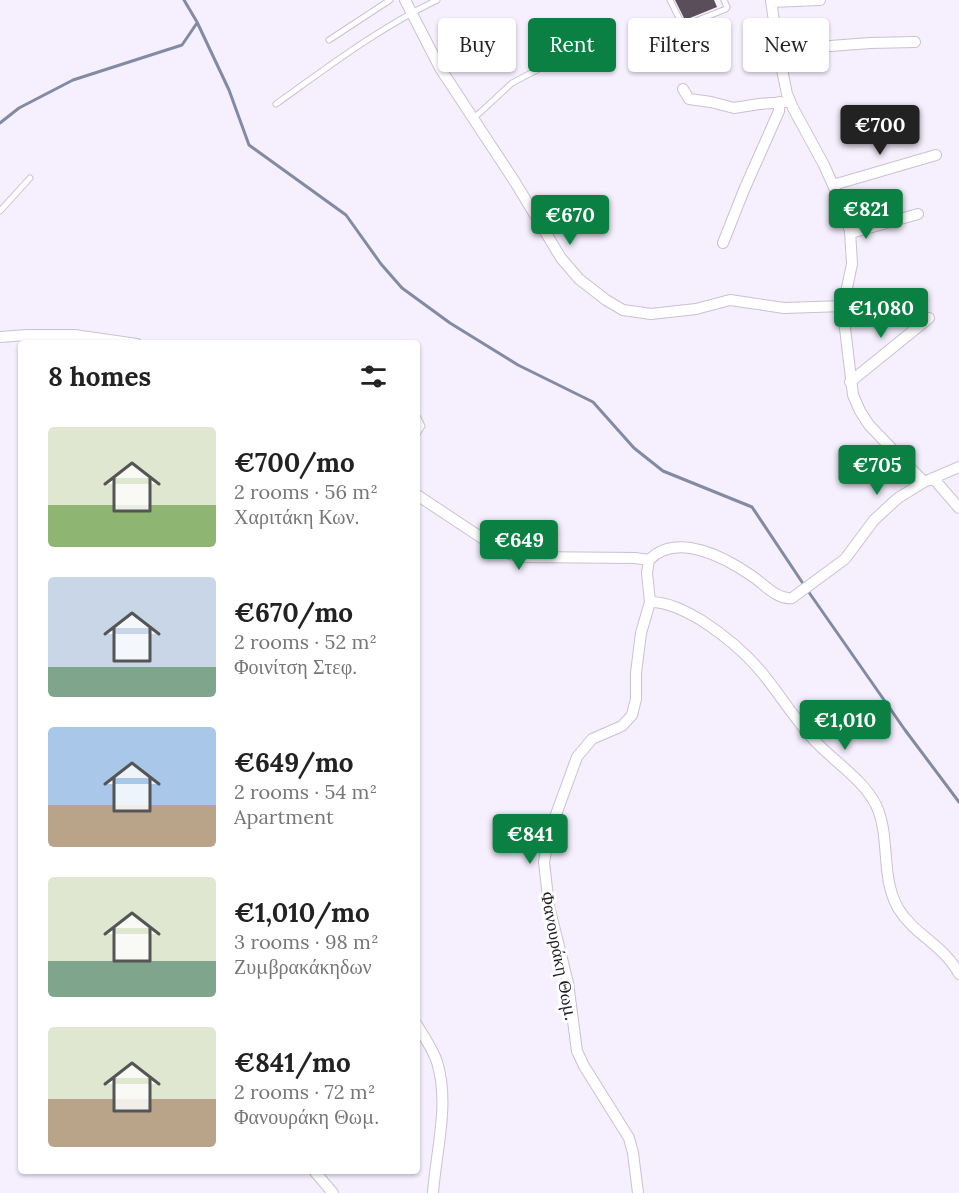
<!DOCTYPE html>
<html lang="en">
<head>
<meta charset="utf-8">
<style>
	:root { --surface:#fff; --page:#f2f2f2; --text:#222; --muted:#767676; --accent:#0b8043 }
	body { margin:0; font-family:Lora,serif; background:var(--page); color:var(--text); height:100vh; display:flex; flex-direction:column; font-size:22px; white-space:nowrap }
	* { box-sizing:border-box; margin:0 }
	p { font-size:20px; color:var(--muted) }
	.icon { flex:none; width:33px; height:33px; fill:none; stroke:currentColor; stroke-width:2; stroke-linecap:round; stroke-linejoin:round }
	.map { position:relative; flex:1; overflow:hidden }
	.details { position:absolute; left:18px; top:340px; width:402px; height:834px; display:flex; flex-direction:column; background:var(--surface); border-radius:6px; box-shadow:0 2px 4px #0004 }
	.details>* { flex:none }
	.guide { position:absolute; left:438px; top:18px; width:430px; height:54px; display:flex; gap:12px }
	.price { position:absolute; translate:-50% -51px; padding:0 14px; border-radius:6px; background:var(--accent); color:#fff; font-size:20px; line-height:39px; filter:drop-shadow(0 2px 3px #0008) }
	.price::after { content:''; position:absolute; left:50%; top:36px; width:18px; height:14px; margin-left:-9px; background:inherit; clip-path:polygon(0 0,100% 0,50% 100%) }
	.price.selected { background:#222; color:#fff }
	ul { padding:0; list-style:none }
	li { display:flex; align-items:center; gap:18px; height:150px; padding:0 30px }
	li span { display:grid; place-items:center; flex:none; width:168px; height:120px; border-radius:6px; color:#555 }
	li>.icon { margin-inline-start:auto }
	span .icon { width:72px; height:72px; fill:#fffc; stroke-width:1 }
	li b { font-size:26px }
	h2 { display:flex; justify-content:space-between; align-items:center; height:72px; padding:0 30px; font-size:26px }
	.tag { padding:0 21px; border-radius:6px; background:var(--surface); box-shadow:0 2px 4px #0004; font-size:21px; line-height:54px }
	.tag.selected { background:var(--accent); color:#fff }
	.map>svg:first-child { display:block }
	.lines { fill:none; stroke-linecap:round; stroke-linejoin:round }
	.stream { stroke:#828ba4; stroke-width:3 }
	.building { fill:#5b4e5b }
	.service-casing { stroke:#cac1d3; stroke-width:7 }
	.minor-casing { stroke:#cac1d3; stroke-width:12 }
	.service { stroke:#fff; stroke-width:5 }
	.minor { stroke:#fff; stroke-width:10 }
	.labels { text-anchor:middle; stroke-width:6; stroke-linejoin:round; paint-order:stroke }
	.street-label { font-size:18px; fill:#1f1c22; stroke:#fff }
</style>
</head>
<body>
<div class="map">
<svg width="959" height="1193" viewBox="0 0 959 1193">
	<rect width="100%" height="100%" fill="#f6effe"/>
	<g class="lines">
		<path class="stream" d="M184 0 197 22 229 90 249 145 346 215 381 264 402 288 450 323 518 365 593 402 634 448 663 471 752 507 804 585
			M0 123 19 108 73 80 182 45 197 23
			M808 591 905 730 959 802"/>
	</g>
	<path class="building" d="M675 0H714L717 7 685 20Z"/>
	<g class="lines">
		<g class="service-casing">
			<path id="service" d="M670 0 683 26 726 9 727 7 724 0
				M329 40 390 0
				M276 104C328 67 379 28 437 0
				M473 119 512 83 596 39
				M0 211 30 178
				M417 416 422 426 417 434"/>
		</g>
		<g class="minor-casing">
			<path id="minor" d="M405 0 440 68 515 182 561 258 579 279 606 300 623 310 651 314 696 309 730 300 784 308 844 306
				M771 0 778 50 787 94 793 108 824 165 841 203 850 231 852 264 844 302V320L853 395 860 411 869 425 924 482
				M771 2 820 0
				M778 50 870 43 915 42
				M683 89 689 99 711 102 734 108 759 104 785 102
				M833 185 936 155
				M851 233 918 214
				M723 243 744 190 779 111V102
				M0 337 27 335H74L137 344
				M850 382 929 318
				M933 478 959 508
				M417 495 497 548 510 554 526 557 635 558 649 560
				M649 560C677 531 726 558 752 576 764 584 777 600 792 598L845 559 874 520 898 498 924 482 959 467
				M650 602C669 602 685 611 701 620 724 635 746 653 763 674 780 695 795 719 813 739 833 761 863 779 876 805 891 837 880 876 898 908 914 935 944 945 959 974
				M417 1025C424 1037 433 1049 437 1062 450 1104 436 1150 433 1193
				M315 1172 333 1193
				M638 1193 633 1153 629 1138 584 1066 577 1051 568 983 549 906 544 862 550 831 577 757 592 739 622 726 632 715 636 699V673L641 633 650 602 647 573 649 560"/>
		</g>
		<use href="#service" class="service"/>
		<use href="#minor" class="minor"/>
	</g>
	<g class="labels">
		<g class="street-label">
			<text transform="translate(559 956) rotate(79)" y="6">Φανουράκη Θωμ.</text>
		</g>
	</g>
</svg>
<b class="price selected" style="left:880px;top:156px">€700</b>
<b class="price" style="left:866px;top:240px">€821</b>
<b class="price" style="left:570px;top:246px">€670</b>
<b class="price" style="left:881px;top:339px">€1,080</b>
<b class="price" style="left:877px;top:496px">€705</b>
<b class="price" style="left:519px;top:571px">€649</b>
<b class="price" style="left:845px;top:751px">€1,010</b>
<b class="price" style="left:530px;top:865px">€841</b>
<div class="guide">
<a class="tag">Buy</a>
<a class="tag selected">Rent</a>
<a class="tag">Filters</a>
<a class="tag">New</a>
</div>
<section class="details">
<h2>8 homes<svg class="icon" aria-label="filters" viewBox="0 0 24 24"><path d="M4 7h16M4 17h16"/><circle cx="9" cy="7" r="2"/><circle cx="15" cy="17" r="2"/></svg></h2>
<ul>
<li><span style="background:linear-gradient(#dfe7d0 65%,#8fb573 0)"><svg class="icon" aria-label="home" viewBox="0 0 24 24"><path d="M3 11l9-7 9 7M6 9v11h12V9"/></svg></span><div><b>€700/mo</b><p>2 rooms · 56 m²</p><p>Χαριτάκη Κων.</p></div></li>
<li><span style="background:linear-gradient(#c9d6e8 75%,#7fa58c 0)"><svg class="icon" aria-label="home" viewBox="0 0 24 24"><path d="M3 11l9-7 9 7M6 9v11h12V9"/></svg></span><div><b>€670/mo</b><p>2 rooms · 52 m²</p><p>Φοινίτση Στεφ.</p></div></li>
<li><span style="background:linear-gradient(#a9c7e8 65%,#b9a48a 0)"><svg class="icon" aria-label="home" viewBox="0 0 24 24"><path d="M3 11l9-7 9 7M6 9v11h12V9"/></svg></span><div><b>€649/mo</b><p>2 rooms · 54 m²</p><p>Apartment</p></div></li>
<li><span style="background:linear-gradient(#dfe7d0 70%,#7fa58c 0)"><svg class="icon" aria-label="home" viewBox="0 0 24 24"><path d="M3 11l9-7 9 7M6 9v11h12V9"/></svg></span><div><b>€1,010/mo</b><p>3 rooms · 98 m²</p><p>Ζυμβρακάκηδων</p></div></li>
<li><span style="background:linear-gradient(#dfe7d0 60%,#b9a48a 0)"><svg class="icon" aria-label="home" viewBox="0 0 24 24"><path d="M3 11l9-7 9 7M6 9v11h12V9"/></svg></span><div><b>€841/mo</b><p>2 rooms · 72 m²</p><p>Φανουράκη Θωμ.</p></div></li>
</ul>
</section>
</div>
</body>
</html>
